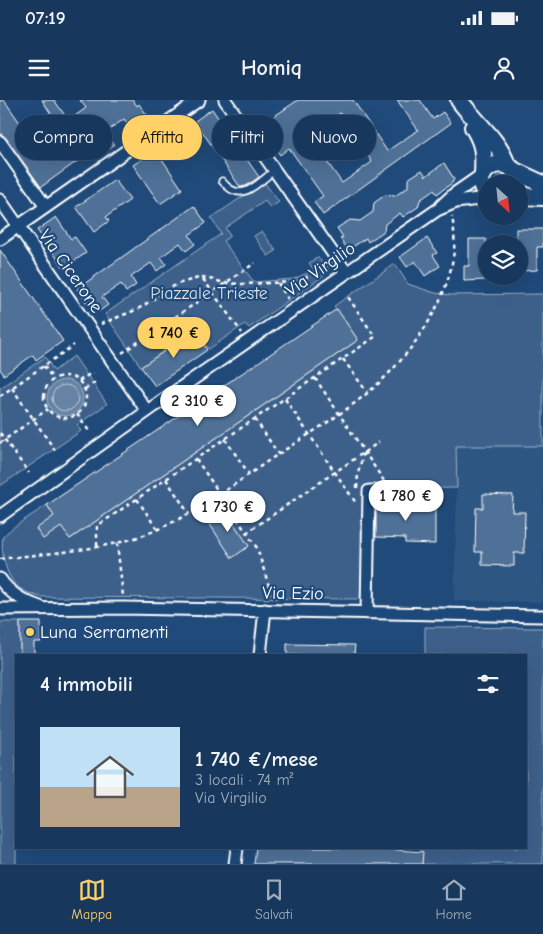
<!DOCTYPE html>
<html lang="it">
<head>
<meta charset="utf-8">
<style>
	:root { --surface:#17385c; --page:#203f62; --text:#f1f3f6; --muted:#9eacbb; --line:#365272; --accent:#ffd166 }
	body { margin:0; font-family:"Comic Neue",sans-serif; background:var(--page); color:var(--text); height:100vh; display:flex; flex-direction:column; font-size:19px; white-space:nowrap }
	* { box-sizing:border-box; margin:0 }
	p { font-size:16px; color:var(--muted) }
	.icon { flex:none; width:28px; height:28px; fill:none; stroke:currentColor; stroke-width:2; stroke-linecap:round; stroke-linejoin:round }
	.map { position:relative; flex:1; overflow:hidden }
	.details { position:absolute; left:15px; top:554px; width:512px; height:195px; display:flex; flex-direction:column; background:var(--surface); border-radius:0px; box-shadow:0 5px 20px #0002,0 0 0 1px var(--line) }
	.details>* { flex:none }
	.top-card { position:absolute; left:15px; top:15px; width:514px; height:45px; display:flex; gap:10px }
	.needle { width:32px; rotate:153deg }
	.fabs { position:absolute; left:478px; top:75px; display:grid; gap:10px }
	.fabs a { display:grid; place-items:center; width:50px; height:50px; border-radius:50%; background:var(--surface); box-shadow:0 5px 20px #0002,0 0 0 1px var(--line); font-size:25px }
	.price { position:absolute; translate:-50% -42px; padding:0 11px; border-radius:18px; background:#fff; color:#222; font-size:16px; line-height:32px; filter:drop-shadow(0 1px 2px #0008) }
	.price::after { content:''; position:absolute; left:50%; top:30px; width:15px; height:11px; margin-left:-8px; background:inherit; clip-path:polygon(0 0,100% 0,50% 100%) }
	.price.selected { background:var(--accent); color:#111 }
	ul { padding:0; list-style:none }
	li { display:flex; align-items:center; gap:15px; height:125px; padding:0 25px }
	li span { display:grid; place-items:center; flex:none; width:140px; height:100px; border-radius:0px; color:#555 }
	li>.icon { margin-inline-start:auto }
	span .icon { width:60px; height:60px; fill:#fffc; stroke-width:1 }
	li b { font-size:21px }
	h2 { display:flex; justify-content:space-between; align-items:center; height:60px; padding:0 25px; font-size:21px }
	.pill { padding:0 18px; border-radius:22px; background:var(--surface); box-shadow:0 5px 20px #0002,0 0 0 1px var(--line); font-size:18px; line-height:45px }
	.pill.selected { background:var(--accent); color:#111 }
	.status { display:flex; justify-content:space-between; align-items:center; height:35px; padding:0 25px; background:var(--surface); direction:ltr }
	.status svg { height:14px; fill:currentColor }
	header { display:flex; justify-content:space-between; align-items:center; height:65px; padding:0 25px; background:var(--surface); font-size:22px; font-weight:600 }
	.tabs { display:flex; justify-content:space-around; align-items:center; height:70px; border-top:1px solid var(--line); background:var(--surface); font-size:14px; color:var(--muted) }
	.tabs a { display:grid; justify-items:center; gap:2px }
	.tabs .selected { color:var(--accent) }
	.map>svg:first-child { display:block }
	.built { fill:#2e5683 }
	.green { fill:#3c618b; stroke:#9eb0c5 }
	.water { fill:#6583a4; stroke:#a3b5c8 }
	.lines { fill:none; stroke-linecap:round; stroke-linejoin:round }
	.shore { stroke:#c1cddb; stroke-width:1 }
	.building { fill:#507197; stroke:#fff; fill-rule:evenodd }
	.service-casing { stroke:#fff; stroke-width:9 }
	.minor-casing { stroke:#fff; stroke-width:15 }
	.secondary-casing { stroke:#fff; stroke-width:20 }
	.path { stroke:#fff; stroke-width:2.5; stroke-dasharray:4 4; stroke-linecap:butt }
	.service { stroke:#1f4a7a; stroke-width:5.5 }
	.minor { stroke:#1f4a7a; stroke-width:11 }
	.secondary { stroke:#1f4a7a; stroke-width:16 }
	.poi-dot { fill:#ffd166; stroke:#1f4a7a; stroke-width:2 }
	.labels { text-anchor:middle; stroke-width:4.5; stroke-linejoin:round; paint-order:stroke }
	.street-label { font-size:18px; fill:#fff; stroke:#1f4a7a }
	.park-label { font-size:18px; fill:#d8dfe8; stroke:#1f4a7a }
	.poi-label { font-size:18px; fill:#fff; stroke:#1f4a7a; text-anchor:start }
</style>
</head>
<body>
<div class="status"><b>07:19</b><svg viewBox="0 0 49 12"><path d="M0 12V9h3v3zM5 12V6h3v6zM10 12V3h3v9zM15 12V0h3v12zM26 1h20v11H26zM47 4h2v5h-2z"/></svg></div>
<header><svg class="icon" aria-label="menu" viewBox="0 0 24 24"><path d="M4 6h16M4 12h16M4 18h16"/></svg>Homiq<svg class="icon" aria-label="person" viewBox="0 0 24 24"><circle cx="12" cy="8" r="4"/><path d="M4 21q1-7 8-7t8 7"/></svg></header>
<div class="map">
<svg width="543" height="764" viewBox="0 0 543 764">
	<rect width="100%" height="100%" fill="#1f4a7a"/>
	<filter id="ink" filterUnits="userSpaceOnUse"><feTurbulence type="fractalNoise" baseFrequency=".02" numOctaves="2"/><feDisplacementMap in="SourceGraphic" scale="10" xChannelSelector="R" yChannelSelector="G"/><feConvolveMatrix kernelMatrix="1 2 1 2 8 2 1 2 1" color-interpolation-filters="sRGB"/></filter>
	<g filter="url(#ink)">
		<path class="built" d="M543 194V502L454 501 457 388 456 347Z"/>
		<path class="green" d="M503 75 507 77 509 84H496L497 77Z
			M264 82 279 102 270 108 265 101 225 128 230 136 223 141 254 182 294 179 314 170 309 163 318 157 329 172 249 228 245 224 209 249 205 245H204L193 231 141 267 105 214 221 134 211 118Z
			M262 131 276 151 268 156 254 136Z
			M395 164 408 184 435 193 450 195 543 194V346H456L457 388 365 389 364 499 41 497C33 495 24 492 17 486 6 476 0 452 3 437 8 429 37 412 47 405L70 439 358 240 334 206Z
			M74 256 107 304 77 325 81 331 0 386V288L45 257 54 271Z
			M0 522H20V555H16V764H0Z
			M425 527 543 528V764H422V748H526V555H425Z"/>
		<path class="water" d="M47 298a18 18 0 1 1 36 0a18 18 0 1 1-36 0Z"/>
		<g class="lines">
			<path class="shore" d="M52 298a13 13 0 1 1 26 0a13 13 0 1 1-26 0Z"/>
		</g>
		<path class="building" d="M0 0H4L44 57 77 34 68 21 86 8 80 0H133L137 6 139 4 150 19 133 31 124 19 105 33 114 45 94 58 90 52 41 87 6 38 0 33Z
			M42 0H54L64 14 55 20Z
			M298 0H353L387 51 418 30 397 0H420L433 19 443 12 451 23 323 115 314 102 323 96 289 48 280 55 260 26ZM340 13 372 62 342 83 308 35Z
			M212 9 259 77 246 86 240 87 195 21Z
			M156 50 182 89 160 104 133 65Z
			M444 63 454 79 452 83 437 94 434 90 420 100 418 107 403 117 400 113 385 124 384 131 368 142 366 138 348 150 340 138 343 137 337 128 350 120 360 121 373 112 374 103 385 95 395 96 408 87V79L422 70 426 76Z
			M115 80 130 100 106 117 109 121 94 132 76 107Z
			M194 106 206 123 189 135 195 144 186 151 180 143 161 157 166 164 157 171 151 163 131 177 136 185 126 192 121 184 102 197 108 205 98 212 92 204 89 206 77 189Z
			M56 117 71 139 75 137 86 153 64 168 37 130Z
			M516 129H543V147H537V170L519 171V144H516Z
			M427 138 437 153 433 155 440 166 425 176 415 161 407 167 400 157Z
			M469 139H486V180L464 181V166H469Z
			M0 150 63 241 36 260 33 255 4 275 0 269Z
			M337 209 358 240 70 439 61 427 43 439 36 429 54 416 47 405Z
			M194 231 207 250 155 286 141 267Z
			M483 394 513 395 512 412H525L524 453H514V466L482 465V452H475L476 408H483Z
			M376 400H404V405L435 406V444L405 443V438L376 437Z
			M224 409 249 446 232 458 207 420Z
			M20 522H41V542H34V555H20Z
			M287 544 355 545 354 555H287Z
			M256 748H370L423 752 422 764H254Z"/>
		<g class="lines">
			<g class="service-casing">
				<path id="service" d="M222 81C241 105 256 84 275 70"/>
			</g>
			<g class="minor-casing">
				<path id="minor" d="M225 0 346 172
					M0 42 46 107
					M0 100 147 311
					M441 106 454 94 483 74
					M0 139 199 0
					M0 416 163 300 437 110 456 102 486 98
					M0 479C9 493 25 502 40 507
					M0 509 124 508 543 516
					M367 513 369 391 409 392
					M260 555 265 510
					M235 764 237 748"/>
			</g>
			<g class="secondary-casing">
				<path id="secondary" d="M459 0C475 22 498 39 507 65
					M473 27C484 44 484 54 483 74
					M515 71 543 84
					M486 94C466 67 516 48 518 84
					M519 96 543 97"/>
			</g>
			<path class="path" d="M203 179 242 233
				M278 183 288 199
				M101 224 138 209 177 184 202 177 225 183 243 184 296 182 328 167
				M122 253 255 163
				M343 259 367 292
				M44 266 53 279
				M44 297a21 21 0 1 1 42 0a21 21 0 1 1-42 0Z
				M315 278 384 381
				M79 281 93 272
				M12 288 57 353
				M85 289 98 280
				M0 296 74 245
				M285 299 356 403
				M77 314 89 331
				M255 319 279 355
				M0 333 29 373
				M225 339 249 374
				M0 343 48 309
				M196 359 257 448 273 499
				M166 379 189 414
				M357 388 358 373 364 352
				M137 399 157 429
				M246 433 379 342
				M117 443 123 496
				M97 446V426L375 237 346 194
				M0 459C47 453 97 451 141 436 188 419 228 389 268 361 305 336 346 313 379 283 415 249 449 200 454 150 455 139 454 128 452 116"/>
			<use href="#service" class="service"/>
			<use href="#minor" class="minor"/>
			<use href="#secondary" class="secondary"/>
		</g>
	</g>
	<circle class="poi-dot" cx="30" cy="532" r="5"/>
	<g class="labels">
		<g class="street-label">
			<text transform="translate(320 169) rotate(-35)" y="6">Via Virgilio</text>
			<text transform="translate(71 171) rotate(55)" y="6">Via Cicerone</text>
			<text transform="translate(293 493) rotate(1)" y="6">Via Ezio</text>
		</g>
		<g class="park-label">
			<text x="209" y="199">Piazzale Trieste</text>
		</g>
		<g class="poi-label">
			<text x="40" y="538">Luna Serramenti</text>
		</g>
	</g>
</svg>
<div class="fabs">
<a><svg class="needle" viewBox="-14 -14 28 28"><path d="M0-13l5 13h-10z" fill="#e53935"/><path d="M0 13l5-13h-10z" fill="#9eacbb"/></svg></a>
<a><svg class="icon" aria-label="layers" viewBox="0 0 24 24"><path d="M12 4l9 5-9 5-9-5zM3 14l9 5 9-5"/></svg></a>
</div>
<b class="price selected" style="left:174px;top:259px">1 740 €</b>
<b class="price" style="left:198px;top:327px">2 310 €</b>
<b class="price" style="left:406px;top:422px">1 780 €</b>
<b class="price" style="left:228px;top:433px">1 730 €</b>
<div class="top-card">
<a class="pill">Compra</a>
<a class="pill selected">Affitta</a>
<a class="pill">Filtri</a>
<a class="pill">Nuovo</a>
</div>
<section class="details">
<h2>4 immobili<svg class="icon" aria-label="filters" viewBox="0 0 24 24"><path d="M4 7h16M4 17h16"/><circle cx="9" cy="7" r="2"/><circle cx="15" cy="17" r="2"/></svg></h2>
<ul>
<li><span style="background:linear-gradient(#bfe0f5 60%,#b9a48a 0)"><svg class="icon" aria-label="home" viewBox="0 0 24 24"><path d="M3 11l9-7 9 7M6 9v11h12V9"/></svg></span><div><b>1 740 €/mese</b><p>3 locali · 74 m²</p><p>Via Virgilio</p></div></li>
</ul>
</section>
</div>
<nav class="tabs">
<a class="selected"><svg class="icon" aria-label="map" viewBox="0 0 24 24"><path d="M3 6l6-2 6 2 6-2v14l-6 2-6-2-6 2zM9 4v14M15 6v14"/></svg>Mappa</a>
<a><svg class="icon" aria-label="saved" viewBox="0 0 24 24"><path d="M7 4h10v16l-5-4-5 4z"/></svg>Salvati</a>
<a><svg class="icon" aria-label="home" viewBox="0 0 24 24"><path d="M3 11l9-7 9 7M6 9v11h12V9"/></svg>Home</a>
</nav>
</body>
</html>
